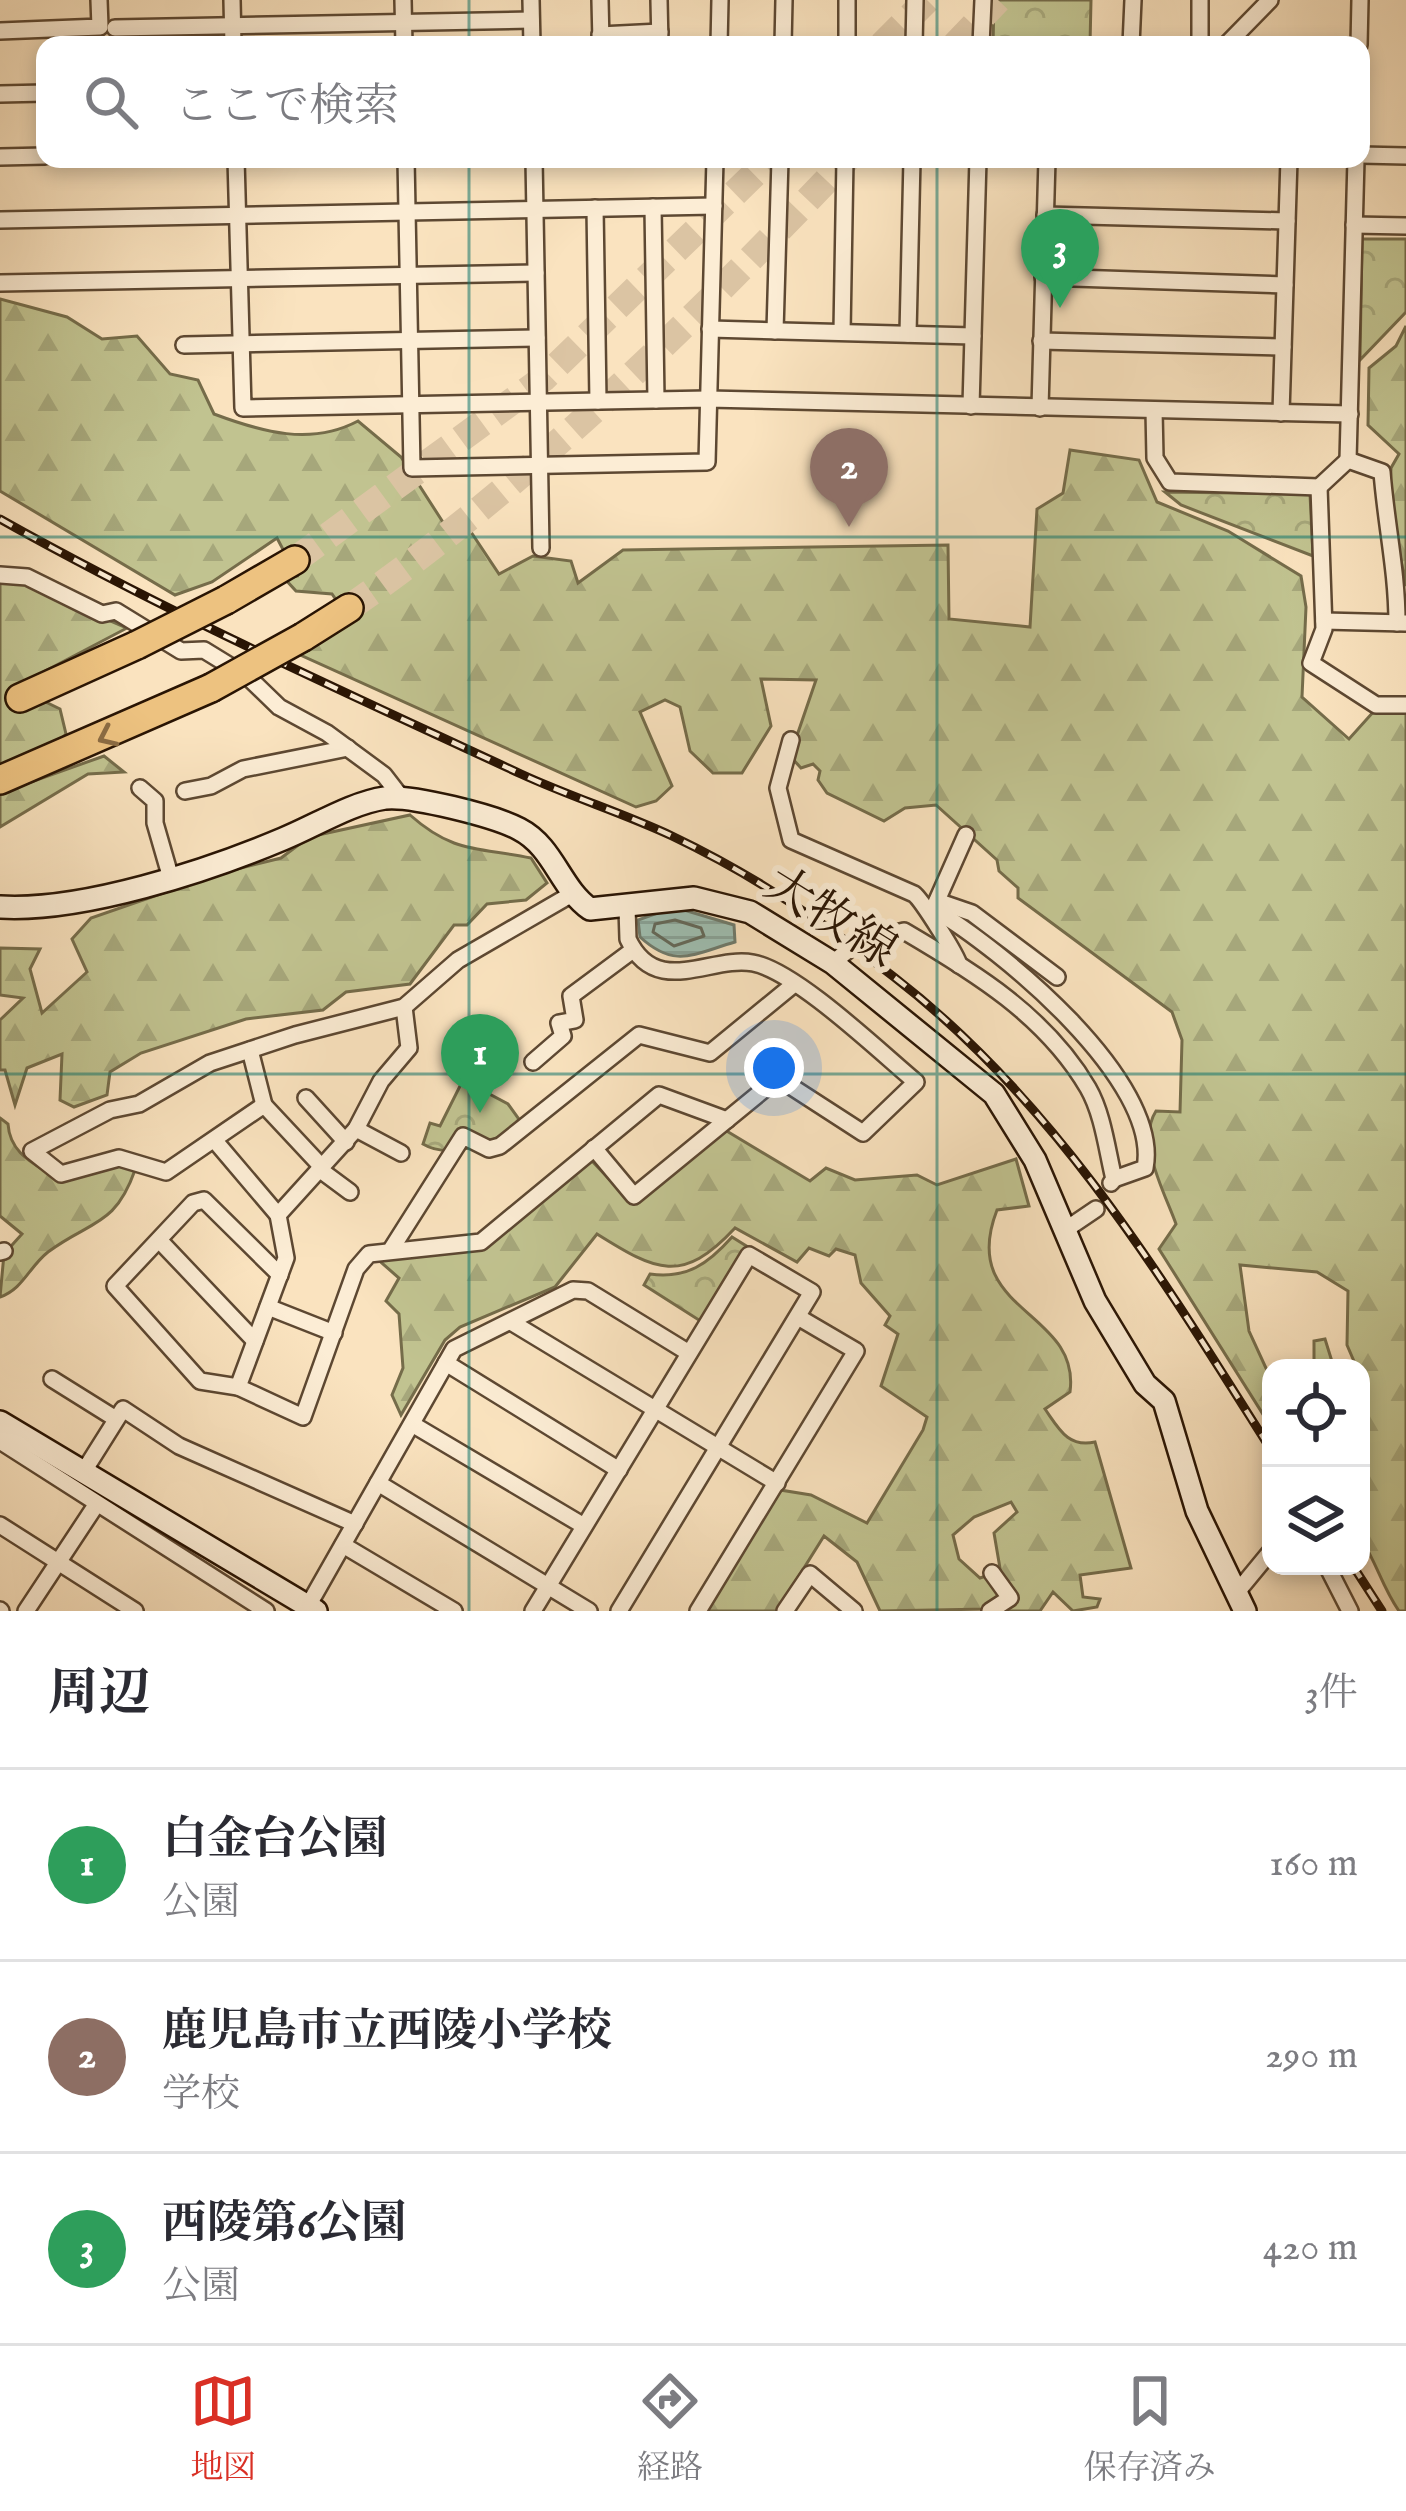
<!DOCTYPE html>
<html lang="ja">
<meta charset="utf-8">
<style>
body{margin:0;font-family:"IM FELL English","Noto Serif JP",serif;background:#f2f2f3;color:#2b2b33}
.controls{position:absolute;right:36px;bottom:36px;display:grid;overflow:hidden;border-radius:24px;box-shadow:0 6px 18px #0003}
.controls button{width:108px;height:108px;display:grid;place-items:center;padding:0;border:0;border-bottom:3px solid #e1e1e2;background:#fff;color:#2b2b33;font:60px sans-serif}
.you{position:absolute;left:774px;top:1068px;width:42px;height:42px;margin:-30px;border:9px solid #fff;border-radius:50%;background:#1a73e8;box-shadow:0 0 0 18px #1a73e833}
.badge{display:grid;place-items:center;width:78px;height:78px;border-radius:50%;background:#d93025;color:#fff;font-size:39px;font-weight:700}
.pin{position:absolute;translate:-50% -99px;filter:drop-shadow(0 3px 6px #0008)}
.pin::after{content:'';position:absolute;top:63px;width:42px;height:36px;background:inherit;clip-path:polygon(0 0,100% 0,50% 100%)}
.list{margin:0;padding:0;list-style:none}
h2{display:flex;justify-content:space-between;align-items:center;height:156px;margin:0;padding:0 48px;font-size:51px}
h2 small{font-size:39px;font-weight:400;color:#7c7c81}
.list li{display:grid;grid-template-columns:78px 1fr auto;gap:36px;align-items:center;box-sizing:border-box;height:192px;padding:0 48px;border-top:3px solid #e1e1e2}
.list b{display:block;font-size:45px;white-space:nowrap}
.list p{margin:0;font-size:39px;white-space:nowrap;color:#7c7c81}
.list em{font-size:39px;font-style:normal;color:#7c7c81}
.icon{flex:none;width:66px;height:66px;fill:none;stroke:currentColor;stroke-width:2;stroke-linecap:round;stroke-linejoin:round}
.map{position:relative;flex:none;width:1406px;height:1611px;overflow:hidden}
.search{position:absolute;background:#fff;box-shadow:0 6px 18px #0003;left:36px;right:36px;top:36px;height:132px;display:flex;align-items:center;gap:30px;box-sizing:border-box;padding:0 42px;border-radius:24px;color:#7c7c81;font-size:45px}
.sheet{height:732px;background:#fff}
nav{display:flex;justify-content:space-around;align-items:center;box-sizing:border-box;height:168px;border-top:3px solid #e1e1e2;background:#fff;font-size:33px;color:#7c7c81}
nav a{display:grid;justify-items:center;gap:6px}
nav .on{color:#d93025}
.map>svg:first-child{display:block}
</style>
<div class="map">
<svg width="1406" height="1611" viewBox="0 0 1406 1611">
<defs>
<pattern id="forest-firs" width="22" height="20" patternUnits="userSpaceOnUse" patternTransform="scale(3)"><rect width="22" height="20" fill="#c1c390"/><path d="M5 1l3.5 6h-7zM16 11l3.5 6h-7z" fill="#a6a77b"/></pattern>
<pattern id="park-crowns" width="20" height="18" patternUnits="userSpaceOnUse" patternTransform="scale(3)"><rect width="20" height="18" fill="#c1c390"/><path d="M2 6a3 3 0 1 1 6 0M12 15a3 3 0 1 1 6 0" fill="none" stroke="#a6a77b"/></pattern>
<pattern id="water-rules" width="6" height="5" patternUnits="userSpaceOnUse" patternTransform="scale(3)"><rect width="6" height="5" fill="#9ebeb1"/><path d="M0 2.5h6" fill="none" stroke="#88a297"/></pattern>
</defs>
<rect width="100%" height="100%" fill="#fae3bf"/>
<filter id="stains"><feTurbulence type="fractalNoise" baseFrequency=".00167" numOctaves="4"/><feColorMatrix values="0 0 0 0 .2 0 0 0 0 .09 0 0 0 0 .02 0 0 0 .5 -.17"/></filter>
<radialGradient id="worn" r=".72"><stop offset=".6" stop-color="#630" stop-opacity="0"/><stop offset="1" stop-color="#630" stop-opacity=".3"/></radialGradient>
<g fill="url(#forest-firs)" stroke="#756c4a" stroke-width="3">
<path d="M0,299L67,317L102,339L137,336L170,374L198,380L214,414C262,432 311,446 358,421L401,457L448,530L469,529L499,574L533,556L571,561L578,583L623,550L948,545L949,619L1030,627L1037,509L1063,493L1070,450L1139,460L1157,502L1228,531L1301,576L1306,607L1302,697L1349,739L1375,710L1406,711V1611H1399C1382,1587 1377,1563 1361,1539V1368H1314V1341L1325,1339L1334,1368L1356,1366L1347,1345L1348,1291L1317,1272L1240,1265L1249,1331L1271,1379V1427L1159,1249L1176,1224C1165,1193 1136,1142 1156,1111L1180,1112L1182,1040L1172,1012L1018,898V888L999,871L997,860L936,805L905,808L884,821L827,793L818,780L820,771L813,764L801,768L790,756L816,680L761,679L771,726L742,773H713L690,751L680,707L665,700L640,712L672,786L656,801L636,807L296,653L350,620L332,594L296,591L285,579L297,576L277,538L212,582L175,595L0,491Z"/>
<path d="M1406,326V586L1399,550L1388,543L1391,468L1399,454L1368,425L1369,368L1396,346Z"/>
<path d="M0,573L127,628L15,687L60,709L66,734L54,746L0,769Z"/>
<path d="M104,756L124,772L88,774L0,827V793Z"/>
<path d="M410,815C454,854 478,847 531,858L547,883L526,900L487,904L467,925H454L410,984L346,992L323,1010L246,1019L141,1053L110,1072L107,1095L74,1107L60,1100L62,1054L27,1068L15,1105L5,1070H0V1020L23,998L0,995V948L40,949L30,969L42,1013L87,972L72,939L91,918L221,873L281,858L309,837Z"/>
<path d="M0,1118L8,1124C10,1155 36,1164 59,1180L117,1161L135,1170C115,1227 91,1220 48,1252C29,1267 23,1289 0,1297L4,1254L22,1234L0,1216Z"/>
<path d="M725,1130L810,1181L826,1168L855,1180L917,1175L937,1185L1016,1159L1029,1206L997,1210C957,1313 1081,1309 1070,1392L1045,1409C1059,1429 1068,1448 1095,1442L1131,1568L1080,1575L1083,1597L1100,1599L1097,1607L1073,1611L1053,1592L1040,1611H998L1002,1580L994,1533L1017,1512L1011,1502L974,1517L953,1535L959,1559L980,1578L989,1575L999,1595L987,1609L880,1611L857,1562L824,1536L777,1611H705L780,1490L811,1495L867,1523L923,1430L927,1417L881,1386L898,1334L885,1325L890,1316L861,1283L855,1255L836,1249L829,1256L809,1248L797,1262L735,1228C682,1285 656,1271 597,1234L555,1287L460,1327L445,1340L401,1415L392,1395L403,1368L399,1314L386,1301L399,1278L376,1258L483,1247L590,1159L631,1202Z"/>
</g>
<g fill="url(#park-crowns)" stroke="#756c4a" stroke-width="3">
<path d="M994,0H1091L1090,45H993Z"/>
<path d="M1362,239H1406V312L1360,360Z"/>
<path d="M1165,492L1310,494L1313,556L1181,505Z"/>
<path d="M463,1080L508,1104L521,1122C499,1141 451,1161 423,1144L430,1123L440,1126Z"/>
<path d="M732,1237L748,1247L702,1322L644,1285L650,1274C687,1279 708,1264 732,1237Z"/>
</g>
<path fill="url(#water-rules)" stroke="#6f7a6b" stroke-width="3" d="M674,907L734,925L735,942C693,954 675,969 640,937L638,920Z"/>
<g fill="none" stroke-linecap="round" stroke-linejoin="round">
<path stroke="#64695a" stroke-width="3" d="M675,920L701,928L704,936L674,946L653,932L655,924Z"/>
<g stroke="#dbc4a3" stroke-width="27" stroke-dasharray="27 14" stroke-linecap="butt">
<path d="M882,45L927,0"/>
<path d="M955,45L998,0"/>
<path d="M295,560L544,378L770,159"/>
<path d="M349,608C534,479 692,322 847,159"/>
</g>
<defs>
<g id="street">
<path d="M232,0L233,45"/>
<path d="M403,0L404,45"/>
<path d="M531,0L532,45"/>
<path d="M600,0L601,42"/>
<path d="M659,0L660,45"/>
<path d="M115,28L531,20"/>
<path d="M0,31L100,27L99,0"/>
<path d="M600,35L660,32"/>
<path d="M719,45L720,0"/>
<path d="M783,45L784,0"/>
<path d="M847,45V0"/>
<path d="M914,45L915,0"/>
<path d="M981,45L983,0"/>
<path d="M1131,45L1133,0"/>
<path d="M1200,45V0"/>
<path d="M1226,45L1270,0"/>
<path d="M1359,45L1360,0"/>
<path d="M0,94L45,93"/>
<path d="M1361,155L1406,156"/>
<path d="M0,157L45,156"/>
<path d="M236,159L243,408L708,399L1350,414"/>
<path d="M406,159L412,468L707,462L715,159"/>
<path d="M534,159L541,548"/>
<path d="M653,207L656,400"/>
<path d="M595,208L598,401"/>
<path d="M1045,215L1287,221"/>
<path d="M0,220L714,206"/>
<path d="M1354,225L1406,226"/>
<path d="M1043,277L1285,285"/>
<path d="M0,283L536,273"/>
<path d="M710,329L973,336"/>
<path d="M775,331L780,159"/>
<path d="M842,332L845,159"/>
<path d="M908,334L912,159"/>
<path d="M1041,341L1283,347"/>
<path d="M184,345L537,338"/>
<path d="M971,406L978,159"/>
<path d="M1040,408L1047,159"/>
<path d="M1154,410L1155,458L1170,482L1319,487L1348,460L1382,472C1386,524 1397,571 1397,623"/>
<path d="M1281,413L1289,159"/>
<path d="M1348,460L1356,159"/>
<path d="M1319,487L1324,629L1311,663L1376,705H1406"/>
<path d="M0,575L27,577L102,614L116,611L181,651L204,650L248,677L279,707L327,733L384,775L401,797"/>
<path d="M1324,621L1405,623"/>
<path d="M791,740L778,788L791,840L914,894C921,899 957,955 959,965"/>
<path d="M140,788L155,801V823L170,875"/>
<path d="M185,791L211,786L243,769L348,748"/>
<path d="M937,901L972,913L1057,977"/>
<path d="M935,905L966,835"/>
<path d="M933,909C1000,948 1162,1081 1145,1168L1114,1179"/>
<path d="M867,940L904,931C974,972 1046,1016 1088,1088C1103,1114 1107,1150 1114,1179L1111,1183"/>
<path d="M833,963L847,951"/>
<path d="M404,1007L409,1048L381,1081L356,1129L278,1215L286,1258L238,1387L303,1417L356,1269L369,1254L481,1242L659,1095L727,1120"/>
<path d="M250,1050L264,1105"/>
<path d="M533,1062L563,1036L559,1023L575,1020L571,996L633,950"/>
<path d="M306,1098L346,1142"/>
<path d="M356,1129L401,1153"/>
<path d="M216,1142L278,1215"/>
<path d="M594,1148L634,1196L778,1078L863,1133L916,1082C881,1053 796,971 753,963C711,955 656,999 628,939L627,908"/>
<path d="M321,1166L264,1105L166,1172L119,1158L61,1174L32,1151L110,1110L139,1104L210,1063L295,1035L404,1007L458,960L572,894"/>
<path d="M319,1169L350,1192"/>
<path d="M1065,1230L1096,1209"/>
<path d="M159,1240L255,1341"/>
<path d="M392,1248L463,1136L489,1149L500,1146L639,1035L710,1053L793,985"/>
<path d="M0,1252L4,1251"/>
<path d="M268,1307L334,1333"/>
<path d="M511,1322L777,1483"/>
<path d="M446,1363L619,1470"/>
<path d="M52,1379L116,1419"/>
<path d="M238,1387L200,1381L115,1286L193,1203L204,1200L280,1275"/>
<path d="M412,1424L584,1526"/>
<path d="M0,1441L266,1611"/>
<path d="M84,1471L123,1409L179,1446L355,1524"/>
<path d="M378,1483L589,1611"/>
<path d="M0,1525L135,1611"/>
<path d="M343,1545L454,1611"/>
<path d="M1327,1566L1350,1611"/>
<path d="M1238,1591L1271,1551"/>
<path d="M308,1606L454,1349L573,1290L588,1291L689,1353"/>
<path d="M0,1610L1,1611"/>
<path d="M26,1611L96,1505"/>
<path d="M533,1611L749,1255L812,1292L619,1611"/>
<path d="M698,1611L856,1351L798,1317"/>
<path d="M785,1611L810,1574L854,1611"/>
<path d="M990,1611L1010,1598L992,1573"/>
</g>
<g id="secondary">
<path d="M0,907C82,912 207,871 283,839C315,826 351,803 385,798C411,795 495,816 519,829C554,847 560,888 590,909L694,898L750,912L833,963L994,1094L1035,1160L1095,1301L1145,1384L1164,1401L1197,1511L1245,1611"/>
<path d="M0,1422L316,1611"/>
</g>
<g id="highway">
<path d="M226,600L295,560"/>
<path d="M303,637L349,608"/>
<path d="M20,698L137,645"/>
<path d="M0,780L211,688"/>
</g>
</defs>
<use href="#street" stroke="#5d4832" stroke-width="20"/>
<use href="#secondary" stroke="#291403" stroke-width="26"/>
<use href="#highway" stroke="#291403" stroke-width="32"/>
<use href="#street" stroke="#fcedd5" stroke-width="15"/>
<use href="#secondary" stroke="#fcedd5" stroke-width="21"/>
<use href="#highway" stroke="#edc280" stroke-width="27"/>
<defs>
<g id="rail">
<path d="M0,519C169,614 345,692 521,774C571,797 623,813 672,836C750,873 827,924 894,977C1056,1102 1163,1279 1271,1450"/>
<path d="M1353,1566L1382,1611"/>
</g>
</defs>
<use href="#rail" stroke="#291403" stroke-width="9"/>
<use href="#rail" stroke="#fcedd5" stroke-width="4.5" stroke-dasharray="14" stroke-linecap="butt"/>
<defs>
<g id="highway-bridge">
<path d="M137,645L226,600"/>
<path d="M211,688L303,637"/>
</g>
</defs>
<use href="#highway-bridge" stroke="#291403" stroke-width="32" stroke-linecap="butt"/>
<use href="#highway-bridge" stroke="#edc280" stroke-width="27"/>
</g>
<defs><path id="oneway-chevron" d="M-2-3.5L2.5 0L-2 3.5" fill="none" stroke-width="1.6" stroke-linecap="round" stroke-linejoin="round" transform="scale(3)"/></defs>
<use stroke="#8b6b42" href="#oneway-chevron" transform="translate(107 737) rotate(155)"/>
<path fill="none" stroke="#0f766e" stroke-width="3" stroke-opacity="0.55" d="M469,0V45M937,0V45M469,159V1611M937,159V1611M0,537H1406M0,1074H1406"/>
<g text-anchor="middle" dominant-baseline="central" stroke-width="12" stroke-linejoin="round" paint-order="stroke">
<g font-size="48" fill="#291403" stroke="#fcedd5">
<text transform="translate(830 919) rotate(32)">大牧線</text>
</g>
</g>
<rect width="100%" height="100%" filter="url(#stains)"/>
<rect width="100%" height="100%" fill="url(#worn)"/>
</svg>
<div class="controls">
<button><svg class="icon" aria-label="locate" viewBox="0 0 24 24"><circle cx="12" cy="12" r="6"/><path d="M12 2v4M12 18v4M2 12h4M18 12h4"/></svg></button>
<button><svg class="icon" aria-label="layers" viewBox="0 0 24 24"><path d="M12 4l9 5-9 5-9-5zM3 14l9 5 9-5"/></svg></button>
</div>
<div class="you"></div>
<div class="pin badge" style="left:480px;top:1113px;background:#2e9e5b">1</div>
<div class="pin badge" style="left:849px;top:527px;background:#8d6e63">2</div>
<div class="pin badge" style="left:1060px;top:308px;background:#2e9e5b">3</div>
<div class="search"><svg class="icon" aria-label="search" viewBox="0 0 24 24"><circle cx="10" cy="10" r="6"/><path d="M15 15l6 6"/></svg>ここで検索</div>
</div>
<section class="sheet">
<h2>周辺<small>3件</small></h2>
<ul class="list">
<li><span class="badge" style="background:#2e9e5b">1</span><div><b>白金台公園</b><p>公園</p></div><em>160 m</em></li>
<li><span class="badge" style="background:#8d6e63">2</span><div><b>鹿児島市立西陵小学校</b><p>学校</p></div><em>290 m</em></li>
<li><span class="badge" style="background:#2e9e5b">3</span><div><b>西陵第6公園</b><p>公園</p></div><em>420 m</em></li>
</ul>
</section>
<nav>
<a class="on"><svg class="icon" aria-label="map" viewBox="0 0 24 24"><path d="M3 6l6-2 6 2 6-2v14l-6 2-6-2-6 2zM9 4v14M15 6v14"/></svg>地図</a>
<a><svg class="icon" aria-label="directions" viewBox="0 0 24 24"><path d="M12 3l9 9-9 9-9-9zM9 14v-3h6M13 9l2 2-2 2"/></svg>経路</a>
<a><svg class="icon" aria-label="saved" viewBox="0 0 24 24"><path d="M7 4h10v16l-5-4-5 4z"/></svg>保存済み</a>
</nav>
